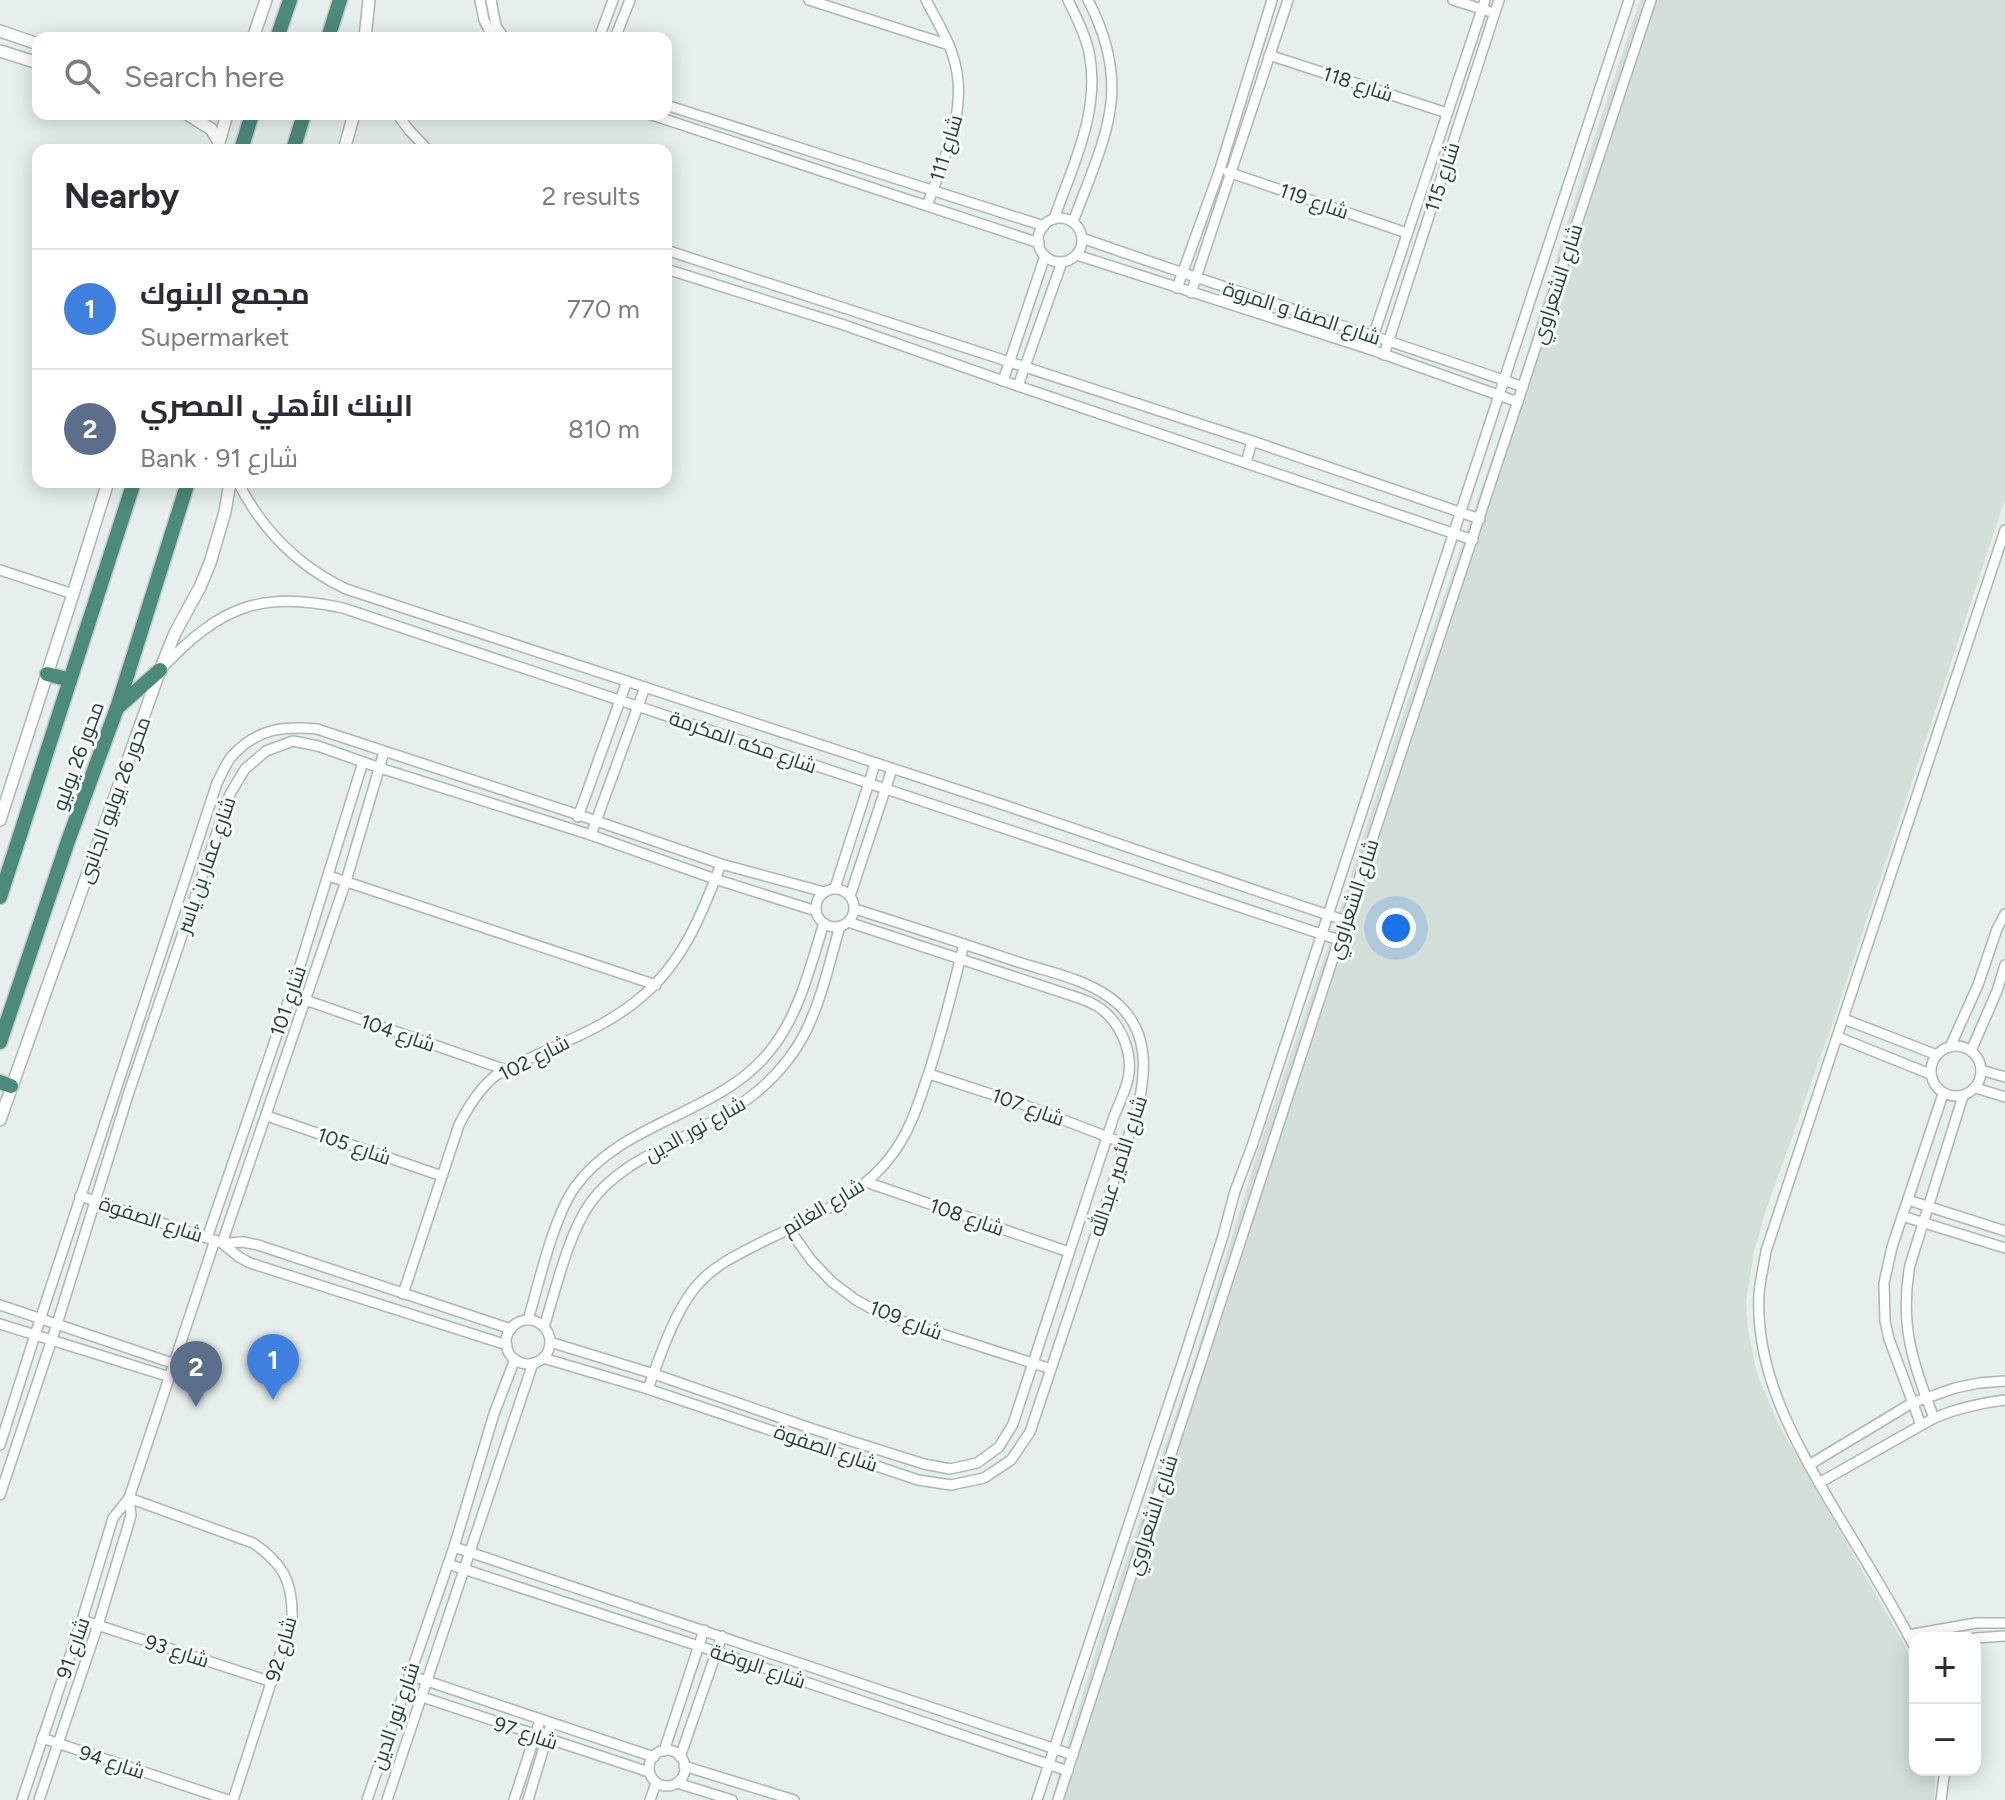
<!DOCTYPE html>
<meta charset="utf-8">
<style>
body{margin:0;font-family:Figtree,Cairo,sans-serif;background:#f2f2f3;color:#2b2b33}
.controls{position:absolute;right:24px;bottom:24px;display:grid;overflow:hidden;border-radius:16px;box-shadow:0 4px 20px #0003}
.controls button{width:72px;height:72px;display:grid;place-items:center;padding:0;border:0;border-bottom:2px solid #e1e1e2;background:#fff;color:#2b2b33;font:40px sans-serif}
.you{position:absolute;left:1396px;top:928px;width:28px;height:28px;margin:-20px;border:6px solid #fff;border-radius:50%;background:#1a73e8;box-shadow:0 0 0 12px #1a73e833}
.badge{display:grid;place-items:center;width:52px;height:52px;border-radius:50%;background:#855347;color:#fff;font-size:26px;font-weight:700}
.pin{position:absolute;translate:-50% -66px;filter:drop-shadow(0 2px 4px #0008)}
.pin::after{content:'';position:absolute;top:42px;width:28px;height:24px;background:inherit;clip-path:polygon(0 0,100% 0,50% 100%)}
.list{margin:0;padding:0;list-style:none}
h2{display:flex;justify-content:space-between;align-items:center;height:104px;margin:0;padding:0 32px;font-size:34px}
h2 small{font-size:26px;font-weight:400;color:#7c7c81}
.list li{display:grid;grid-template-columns:52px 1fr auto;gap:24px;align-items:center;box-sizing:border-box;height:120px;padding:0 32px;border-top:2px solid #e1e1e2}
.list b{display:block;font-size:30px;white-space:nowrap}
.list p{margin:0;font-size:26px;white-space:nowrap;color:#7c7c81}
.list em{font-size:26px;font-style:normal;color:#7c7c81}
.icon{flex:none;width:44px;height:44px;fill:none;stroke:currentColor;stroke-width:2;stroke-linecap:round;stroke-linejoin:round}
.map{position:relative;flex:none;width:2005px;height:1800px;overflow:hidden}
.search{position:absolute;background:#fff;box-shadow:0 4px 20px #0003;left:32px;top:32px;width:640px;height:88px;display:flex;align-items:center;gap:20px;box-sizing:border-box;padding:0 28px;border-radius:16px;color:#7c7c81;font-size:30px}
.panel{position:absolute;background:#fff;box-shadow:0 4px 20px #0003;left:32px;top:144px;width:640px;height:344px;border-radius:16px}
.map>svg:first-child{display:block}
</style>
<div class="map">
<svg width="2005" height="1800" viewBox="0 0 2005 1800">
<rect width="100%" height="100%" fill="#e6efeb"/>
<path fill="#d4dfda" d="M1640,0H2005V499L1832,1025L1766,1210L1754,1252L1746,1301L1748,1330L1757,1374L1779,1425L1902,1640L1915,1670V1770H1935L1934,1800H1051L1099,1640L1195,1358L1262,1138L1336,923L1387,761L1517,386L1586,162Z"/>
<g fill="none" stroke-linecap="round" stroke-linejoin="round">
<defs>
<g id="minor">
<path d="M480,0L484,20L493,38"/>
<path d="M491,0L496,26L504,38"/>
<path d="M809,0L949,45"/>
<path d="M926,0C935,18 947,36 953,56C970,108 944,157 927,206"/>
<path d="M1453,0L1488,11"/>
<path d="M599,38L613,0"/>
<path d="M615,38L630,0"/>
<path d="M1269,55L1447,113"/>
<path d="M666,105L1044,226"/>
<path d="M397,114L409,130L428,150"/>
<path d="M649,114L1039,243"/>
<path d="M1228,172L1407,233"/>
<circle cx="1060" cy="240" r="22"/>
<path d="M1054,219C1073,164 1101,111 1089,52C1085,33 1076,17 1068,0"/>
<path d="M1073,222C1105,136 1134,89 1088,0"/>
<path d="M1082,238C1228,290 1376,335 1523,387"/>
<path d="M666,250L1252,441L1480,519"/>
<path d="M1077,255L1369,349L1518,402"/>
<path d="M666,269L841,324L1018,386L1473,540"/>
<path d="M1177,288L1220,169L1272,0"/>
<path d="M1191,293L1288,0"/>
<path d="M1369,349L1485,0"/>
<path d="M1384,355L1499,0"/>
<path d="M1003,381L1045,256"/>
<path d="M1018,386L1062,262"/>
<path d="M1246,463L1252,441"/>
<path d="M238,482C262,530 298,566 346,589L1007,806L1346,921"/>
<path d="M0,570L73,594"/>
<path d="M163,667C220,607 260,590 343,608L1339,940"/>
<path d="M578,817L627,681"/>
<path d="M591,835L645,687"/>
<path d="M329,876L656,985"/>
<path d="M835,888L875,764"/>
<circle cx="835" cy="908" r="19"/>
<path d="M850,896L892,769"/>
<path d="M291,995L506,1070"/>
<path d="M1844,1019L1937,1055"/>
<path d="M1838,1037L1930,1074"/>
<circle cx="1956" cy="1071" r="25"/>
<path d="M1950,1047L1978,985L1997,929L2005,914"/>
<path d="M1971,1051L1997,991L2005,965"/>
<path d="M1981,1070L2005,1077"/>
<path d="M929,1074L1022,1104L1126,1144"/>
<path d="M1976,1088L2005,1097"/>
<path d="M267,1116L442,1176"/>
<path d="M866,1182L1069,1252"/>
<path d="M80,1196L222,1243L243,1242L258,1245L511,1329"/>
<path d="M1908,1200L2005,1231"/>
<path d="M1902,1216L2005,1248"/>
<path d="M789,1229L811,1260L832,1282L856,1300L883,1315L1051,1369"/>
<path d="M207,1238L293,988L363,762"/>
<path d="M222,1243L346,881L384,752"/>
<path d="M222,1243L239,1257L250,1263L507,1345"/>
<path d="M403,1294L459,1125C468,1107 479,1089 495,1076C509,1067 524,1061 539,1054C574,1038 611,1023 640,998C683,963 702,914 721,864"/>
<path d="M0,1305L175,1364"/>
<path d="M528,1320C539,1283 553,1218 575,1187C622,1121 718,1115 769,1052C799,1016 810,967 824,923"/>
<circle cx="528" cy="1342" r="22"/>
<path d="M0,1324L170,1377"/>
<path d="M544,1327C556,1289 568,1234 591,1202C614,1170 651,1154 685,1136C735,1111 780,1083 806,1031C822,998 830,961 840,926"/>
<path d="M550,1342L654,1374L813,1429L924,1464L950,1469L977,1463L999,1447L1013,1424L1114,1116C1119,1104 1125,1092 1128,1079C1134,1052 1120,1021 1097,1006C1092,1003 1085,1000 1079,998L848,922"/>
<path d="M543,1358L648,1389L918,1480L951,1485L984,1478L1011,1460L1030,1432L1138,1108C1146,1071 1149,1033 1119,1005C1092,980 1052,973 1018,962C964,944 909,926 855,909"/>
<path d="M648,1389C660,1356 676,1306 701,1281C718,1263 741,1253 762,1242C806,1221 857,1198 888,1160C907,1137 916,1111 925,1084C941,1038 952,991 964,944"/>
<path d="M1934,1418C1913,1363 1899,1325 1910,1265L1963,1096"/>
<path d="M1921,1425L1889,1339L1885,1321L1884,1283L1892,1247L1943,1094"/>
<path d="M0,1445L35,1335L217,783C222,774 226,762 233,755C258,728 284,726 317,729L579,815L721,864L824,892"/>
<path d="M1809,1465L1912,1403L1955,1388L1979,1383L2005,1381"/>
<path d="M1819,1483L1934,1418C1958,1408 1980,1403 2005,1400"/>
<path d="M0,1495L57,1324L128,1095L230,794L245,769L266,751L293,741L318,746L380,768L591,835L715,879L816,911"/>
<path d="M129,1498L253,1543C283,1563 293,1582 292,1618L233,1800"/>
<path d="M454,1547L1073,1755"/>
<path d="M448,1564L717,1652L1068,1771"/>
<path d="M82,1620L272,1682"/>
<path d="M1908,1635L1976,1623H2005"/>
<path d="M1975,1638L2005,1636"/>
<path d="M1915,1648C1890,1599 1860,1552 1832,1505C1794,1440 1755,1372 1759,1294C1760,1280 1764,1265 1766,1251L2005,530"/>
<path d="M409,1675L654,1757"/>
<path d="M404,1691L649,1772"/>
<path d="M42,1738L228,1800"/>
<circle cx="667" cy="1768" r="18"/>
<path d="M664,1751L704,1630"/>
<path d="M680,1757L722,1636"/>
<path d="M684,1766L794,1800"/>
<path d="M677,1783L732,1800"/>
<path d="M22,1800L82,1620L113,1518L129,1498L215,1240"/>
<path d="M39,1800L98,1625L128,1526L131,1515L129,1498"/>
<path d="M367,1800L454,1547L494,1414L515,1359"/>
<path d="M387,1800L533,1363"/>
<path d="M514,1800L540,1720"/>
<path d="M528,1800L551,1724"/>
<path d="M650,1800L656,1783"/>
<path d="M1037,1800L1183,1361L1223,1236L1235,1191L1252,1146L1629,0"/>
<path d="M1058,1800L1339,940L1651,0"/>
<path d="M1941,1800L1945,1770"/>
</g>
<g id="tertiary">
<path d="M0,31L38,44"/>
<path d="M253,38L266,0"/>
<path d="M365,38L369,0"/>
<path d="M0,51L38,63"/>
<path d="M187,114L211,129L219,142"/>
<path d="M217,150L227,114"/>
<path d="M344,150L354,114"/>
<path d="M0,820L73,594L108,482"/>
<path d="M0,1120L160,670L175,633L200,587L210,563L225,512L230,482"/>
</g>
<g id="trunk">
<path d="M277,38L290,0"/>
<path d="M328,38L340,0"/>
<path d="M241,150L252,114"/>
<path d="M293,150L304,114"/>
<path d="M47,674L70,680"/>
<path d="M117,708L160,670"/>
<path d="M0,897L134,482"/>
<path d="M0,1042L68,841L117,708L188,482"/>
<path d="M0,1082L11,1086"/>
</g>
</defs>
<use href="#minor" stroke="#a8b8b2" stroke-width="12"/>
<use href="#tertiary" stroke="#a8b8b2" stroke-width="14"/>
<use href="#trunk" stroke="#c2cac8" stroke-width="17"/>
<use href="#minor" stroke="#fff" stroke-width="9"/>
<use href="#tertiary" stroke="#fff" stroke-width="11"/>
<use href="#trunk" stroke="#4c8a7c" stroke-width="14"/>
</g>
<g text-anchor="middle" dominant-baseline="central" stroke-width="6" stroke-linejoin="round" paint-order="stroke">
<g font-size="20" fill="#24423a" stroke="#f7fbf9">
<text transform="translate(1358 84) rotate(18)">شارع 118</text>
<text transform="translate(946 148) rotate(-73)">شارع 111</text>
<text transform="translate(1442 177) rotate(-72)">شارع 115</text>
<text transform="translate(1314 201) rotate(19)">شارع 119</text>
<text transform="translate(1557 284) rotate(-72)">شارع الشعراوي</text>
<text transform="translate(1302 313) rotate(18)">شارع الصفا و المروة</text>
<text transform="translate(743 742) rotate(19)">شارع مكه المكرمة</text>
<text transform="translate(78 756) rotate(-70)">محور 26 يوليو</text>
<text transform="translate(114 800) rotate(-70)">محور 26 يوليو الجانبى</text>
<text transform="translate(206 865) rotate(-71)">شارع عمار بن ياسر</text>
<text transform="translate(1353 899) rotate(-72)">شارع الشعراوي</text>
<text transform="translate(288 1001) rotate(-71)">شارع 101</text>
<text transform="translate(398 1033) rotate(19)">شارع 104</text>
<text transform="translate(534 1058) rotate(-27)">شارع 102</text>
<text transform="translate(1028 1107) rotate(20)">شارع 107</text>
<text transform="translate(695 1129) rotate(-29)">شارع نور الدين</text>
<text transform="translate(354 1146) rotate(19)">شارع 105</text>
<text transform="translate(1118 1166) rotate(-72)">شارع الأمير عبدالله</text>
<text transform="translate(823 1207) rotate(-31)">شارع الغانم</text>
<text transform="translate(967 1217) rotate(19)">شارع 108</text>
<text transform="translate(151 1219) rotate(18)">شارع الصفوة</text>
<text transform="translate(906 1320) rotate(21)">شارع 109</text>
<text transform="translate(826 1448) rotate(19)">شارع الصفوة</text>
<text transform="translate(1152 1515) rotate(-72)">شارع الشعراوي</text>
<text transform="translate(73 1648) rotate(-71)">شارع 91</text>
<text transform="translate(281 1649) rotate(-74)">شارع 92</text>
<text transform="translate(177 1651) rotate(18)">شارع 93</text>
<text transform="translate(758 1666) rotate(19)">شارع الروضة</text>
<text transform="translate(395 1716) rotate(-71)">شارع نور الدين</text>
<text transform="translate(526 1733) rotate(18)">شارع 97</text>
<text transform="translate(112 1762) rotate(18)">شارع 94</text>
</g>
</g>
</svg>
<div class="controls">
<button>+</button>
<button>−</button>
</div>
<div class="you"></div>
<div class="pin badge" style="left:273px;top:1400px;background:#3f7fe0">1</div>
<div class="pin badge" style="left:196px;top:1407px;background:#5c6f8a">2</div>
<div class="search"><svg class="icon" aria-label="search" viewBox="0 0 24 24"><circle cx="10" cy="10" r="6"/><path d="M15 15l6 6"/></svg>Search here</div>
<section class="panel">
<h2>Nearby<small>2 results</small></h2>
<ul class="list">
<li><span class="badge" style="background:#3f7fe0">1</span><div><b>مجمع البنوك</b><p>Supermarket</p></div><em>770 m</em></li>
<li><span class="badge" style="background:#5c6f8a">2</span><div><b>البنك الأهلي المصري</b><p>Bank · شارع 91</p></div><em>810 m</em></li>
</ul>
</section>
</div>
